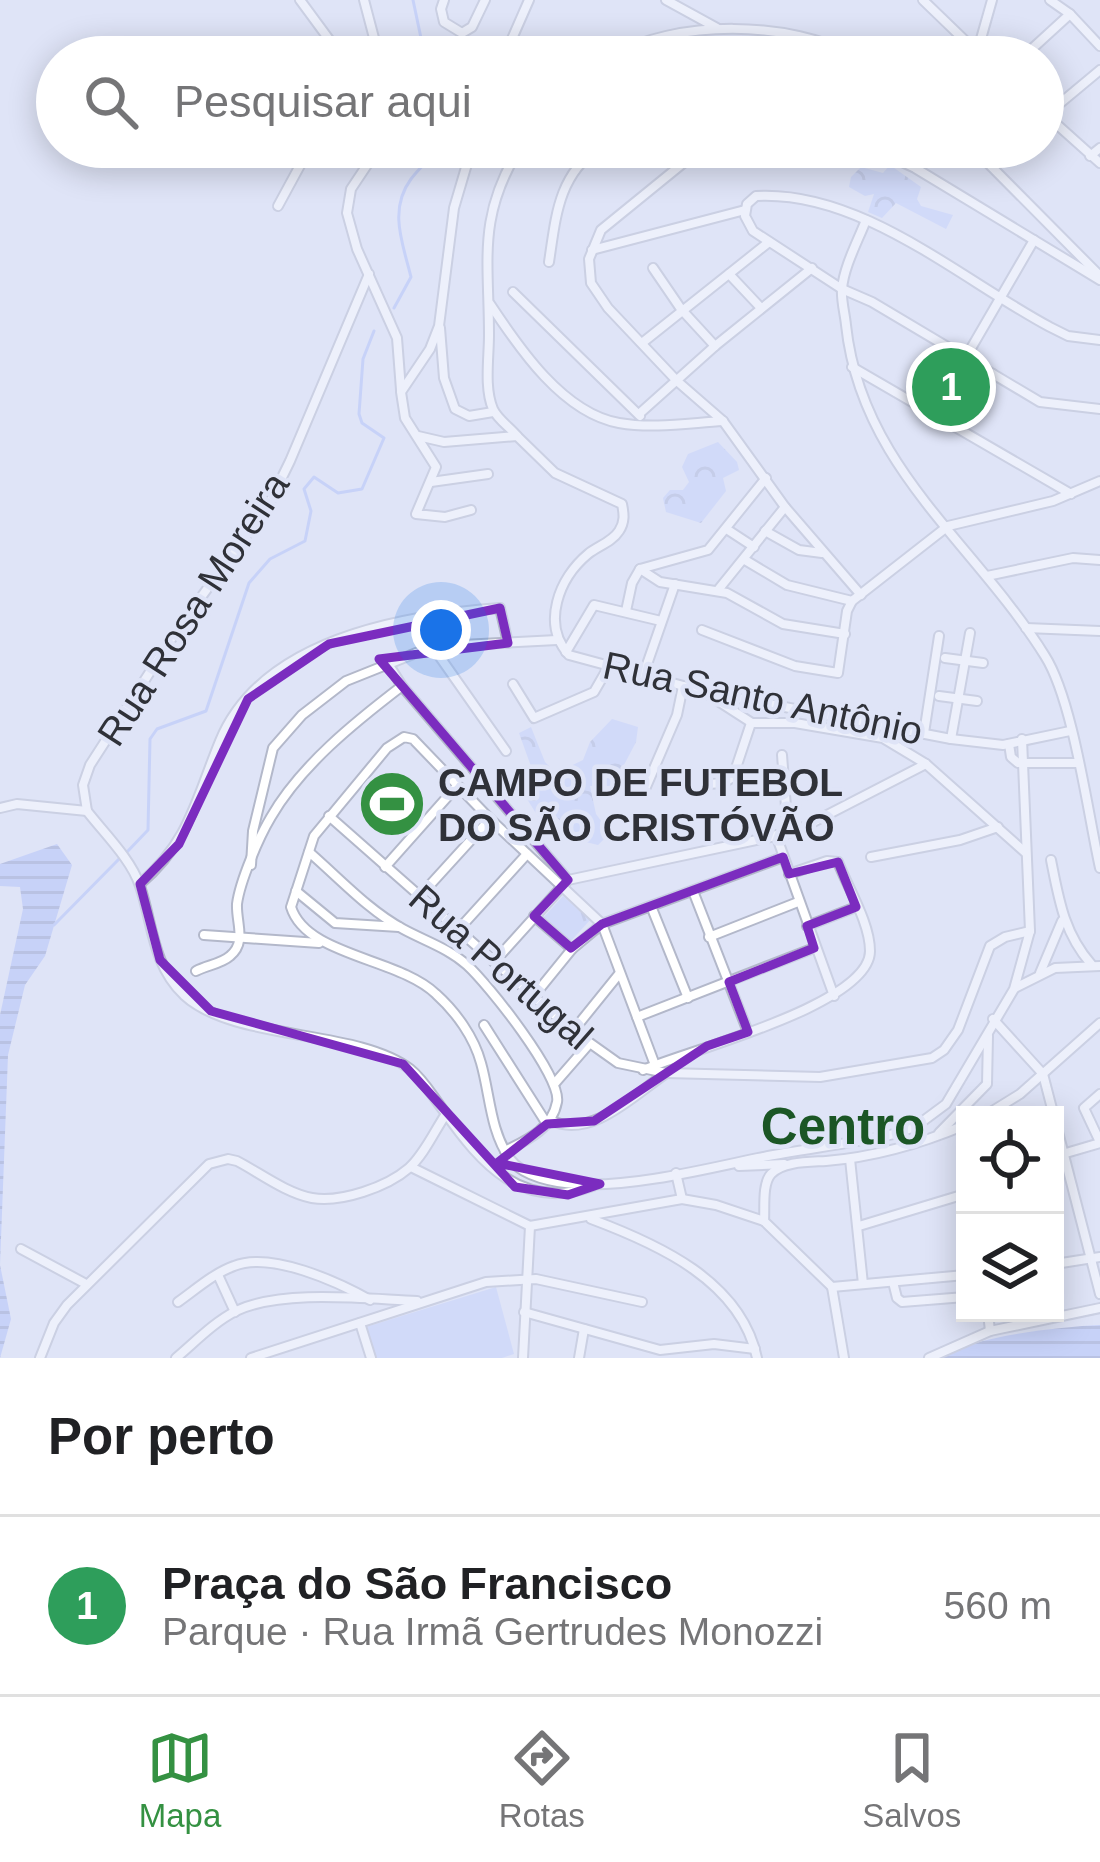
<!DOCTYPE html>
<html lang="pt">
<meta charset="utf-8">
<style>
body{margin:0;font-family:Helvetica,sans-serif;background:#f6f6f6;color:#202124}
.controls{position:absolute;right:36px;bottom:36px;display:grid;overflow:hidden;border-radius:0px;box-shadow:0 6px 30px #0003}
.controls button{width:108px;height:108px;display:grid;place-items:center;padding:0;border:0;border-bottom:3px solid #e0e0e0;background:#fff;color:#202124;font:60px sans-serif}
.you{position:absolute;left:441px;top:630px;width:42px;height:42px;margin:-30px;border:9px solid #fff;border-radius:50%;background:#1a73e8;box-shadow:0 0 0 18px #1a73e833}
.badge{display:grid;place-items:center;width:78px;height:78px;border-radius:50%;background:#349142;color:#fff;font-size:39px;font-weight:700}
.pin{position:absolute;translate:-50% -50%;border:6px solid #fff;box-shadow:0 3px 12px #0006}
.list{margin:0;padding:0;list-style:none}
h2{display:flex;justify-content:space-between;align-items:center;height:156px;margin:0;padding:0 48px;font-size:51px}
h2 small{font-size:39px;font-weight:400;color:#757577}
.list li{display:grid;grid-template-columns:78px 1fr auto;gap:36px;align-items:center;box-sizing:border-box;height:180px;padding:0 48px;border-top:3px solid #e0e0e0}
.list b{display:block;font-size:45px;white-space:nowrap}
.list p{margin:0;font-size:39px;white-space:nowrap;color:#757577}
.list em{font-size:39px;font-style:normal;color:#757577}
.icon{flex:none;width:66px;height:66px;fill:none;stroke:currentColor;stroke-width:2;stroke-linecap:round;stroke-linejoin:round}
.map{position:relative;flex:none;width:1100px;height:1358px;overflow:hidden}
.search{position:absolute;background:#fff;box-shadow:0 6px 30px #0003;left:36px;right:36px;top:36px;height:132px;display:flex;align-items:center;gap:30px;box-sizing:border-box;padding:0 42px;border-radius:66px;color:#757577;font-size:45px}
.sheet{height:336px;background:#fff}
nav{display:flex;justify-content:space-around;align-items:center;box-sizing:border-box;height:168px;border-top:3px solid #e0e0e0;background:#fff;font-size:33px;color:#757577}
nav a{display:grid;justify-items:center;gap:6px}
nav .on{color:#349142}
.map>svg:first-child{display:block}
</style>
<div class="map">
<svg width="1100" height="1358" viewBox="0 0 1100 1358">
<defs>
<pattern id="forest-crowns" width="20" height="18" patternUnits="userSpaceOnUse" patternTransform="scale(3)"><rect width="20" height="18" fill="#c2cefa"/><path d="M2 6a3 3 0 1 1 6 0M12 15a3 3 0 1 1 6 0" fill="none" stroke="#a7b1d7"/></pattern>
<pattern id="park-tufts" width="24" height="20" patternUnits="userSpaceOnUse" patternTransform="scale(3)"><rect width="24" height="20" fill="#c2cefa"/><path d="M3 7l-1-3M5 7V3M7 7l1-3M15 17l-1-3M17 17v-4M19 17l1-3" fill="none" stroke="#a7b1d7"/></pattern>
<pattern id="water-rules" width="6" height="5" patternUnits="userSpaceOnUse" patternTransform="scale(3)"><rect width="6" height="5" fill="#acbcf9"/><path d="M0 2.5h6" fill="none" stroke="#8c99cb"/></pattern>
</defs>
<rect width="100%" height="100%" fill="#dfe4f7"/>
<g fill="url(#forest-crowns)">
<path d="M890,165L921,187L917,199L921,206L953,215L946,229L896,203L882,218L868,212L874,194L865,196L849,187L851,177L861,167L883,173Z"/>
<path d="M718,442L737,462L739,470L723,478L726,491L701,523L666,512L663,498L670,490H683L689,482L682,467L688,454Z"/>
<path d="M612,719L638,727L636,742L613,786H590L596,814L610,833L598,845L578,840L551,811L539,818L527,799L533,772L519,733L531,727L545,762L556,773L583,760L590,742Z"/>
</g>
<g fill="url(#park-tufts)">
<path d="M947,354L986,376L954,420L917,399Z"/>
<path d="M563,896L590,920L571,941L544,917Z"/>
</g>
<path fill="#c2cefa" d="M496,1287L514,1354L502,1358H375L366,1327Z"/>
<g fill="url(#water-rules)">
<path d="M57,844L72,865L45,956L25,985L8,1055L0,1265L11,1319L0,1358V1015L23,909L20,887L0,886V864Z"/>
<path d="M1100,1325V1358H938C974,1336 1057,1327 1100,1325Z"/>
</g>
<g fill="none" stroke-linecap="round" stroke-linejoin="round">
<g stroke="#acbcf9" stroke-width="3">
<path d="M413,0L425,57"/>
<path d="M394,308L411,277C403,244 388,210 411,179C419,168 430,160 435,147"/>
<path d="M126,853L148,830L150,739L157,729L206,711L249,583L270,559L305,541L311,511L304,489L314,477L338,493L362,489L384,438L362,423L359,414L363,359L374,331"/>
<path d="M54,925L119,859"/>
</g>
<defs>
<g id="minor">
<path d="M300,0L342,57"/>
<path d="M364,0L379,57"/>
<path d="M444,0L441,9L444,22L462,33L472,27L485,0"/>
<path d="M666,0L717,28"/>
<path d="M923,0L982,57"/>
<path d="M1050,0L1070,14L1100,46"/>
<path d="M977,53L992,0"/>
<path d="M504,57L529,0"/>
<path d="M610,57C676,19 790,20 857,57"/>
<path d="M1023,57L1070,14"/>
<path d="M1043,112L1100,163"/>
<path d="M1046,115L1100,70"/>
<path d="M379,147L351,189L347,213L357,249L397,338L401,390"/>
<path d="M703,147L601,230L589,259L591,283L608,308L677,381L723,421L785,507L861,595"/>
<path d="M870,147L915,168L1100,280"/>
<path d="M972,147L1099,275"/>
<path d="M1090,156L1100,148"/>
<path d="M278,206L310,147"/>
<path d="M866,220C858,241 844,266 842,289C841,300 845,314 846,325C861,467 974,542 1045,656C1073,700 1088,814 1100,868"/>
<path d="M592,250L745,210"/>
<path d="M549,262C556,216 558,176 599,147"/>
<path d="M653,268L681,309L715,346"/>
<path d="M369,274L290,461L268,506L177,630L90,765L83,785L87,811C104,833 131,859 140,886C153,925 152,964 184,995C235,1042 356,1028 410,1069C424,1080 433,1097 444,1111C481,1164 523,1212 593,1186"/>
<path d="M729,274L761,308"/>
<path d="M513,292L640,416"/>
<path d="M490,304C519,348 563,413 619,423C653,429 689,423 723,421"/>
<path d="M440,328L444,378L455,409L469,416L493,412"/>
<path d="M1100,340L1068,336L1050,327C960,279 861,190 756,196L747,204L745,216L753,231L842,289L872,302L1040,402L1100,409"/>
<path d="M642,343L769,242"/>
<path d="M966,357L1034,240"/>
<path d="M852,367L1071,494"/>
<path d="M913,401L946,347"/>
<path d="M639,414L715,346L812,268"/>
<path d="M955,426L993,374"/>
<path d="M418,436L444,442L517,436L555,473L622,504C624,514 625,522 619,531C612,542 598,546 588,554C559,578 541,624 569,655L702,691L951,739L1003,745L1070,731"/>
<path d="M517,436C511,428 497,419 493,409C484,388 489,358 489,335C489,259 477,217 520,147"/>
<path d="M431,482L488,474"/>
<path d="M471,510L445,517L416,514L436,467L405,418L401,392L430,349L439,326L454,208L472,147"/>
<path d="M728,530L754,547"/>
<path d="M765,531L799,550L822,553"/>
<path d="M745,560L787,585L852,601L948,526L1053,501L1100,481"/>
<path d="M640,569L660,582L727,593L783,624L845,634"/>
<path d="M987,576L1073,558L1100,560"/>
<path d="M718,590L785,507"/>
<path d="M626,611L632,583L640,569L708,550L766,478"/>
<path d="M1026,628L1100,631"/>
<path d="M702,630L795,666L838,673L847,611L852,601"/>
<path d="M435,650L506,751"/>
<path d="M566,652L594,605L661,621"/>
<path d="M945,658L983,663"/>
<path d="M387,662L402,686L568,880"/>
<path d="M644,673L675,584"/>
<path d="M513,684L534,718L594,692L609,666"/>
<path d="M707,694L752,723H795L883,738L926,764L1026,853"/>
<path d="M939,696L977,701"/>
<path d="M924,733L939,636"/>
<path d="M951,739L970,633"/>
<path d="M1009,744L1011,757L1018,763H1077"/>
<path d="M782,755L788,833"/>
<path d="M708,784L723,783L733,777L751,723"/>
<path d="M646,787L677,715L683,686"/>
<path d="M0,808L17,804L87,811"/>
<path d="M329,816L573,1031L618,1063L666,1073L820,1077L932,1058L944,1050L958,1030L990,946L1005,937L1030,931"/>
<path d="M776,835L834,996"/>
<path d="M309,852C339,878 368,910 403,929C425,941 448,948 467,965C488,984 562,1077 557,1102C552,1129 527,1140 505,1151"/>
<path d="M783,857L602,924L490,819L413,739L404,737L387,748L314,836L291,907C306,956 399,958 436,994C456,1012 474,1037 481,1063C490,1094 490,1131 510,1159C523,1177 555,1183 577,1184C629,1188 706,1169 758,1158C804,1149 849,1144 894,1134L915,1127L946,1104L1014,989L1030,931L1022,739"/>
<path d="M871,857L960,840L998,827"/>
<path d="M1051,860C1059,900 1064,933 1091,964"/>
<path d="M251,865L253,831L273,748L302,715L346,681L416,653L462,645L557,640"/>
<path d="M385,867L457,786"/>
<path d="M140,884C190,841 196,799 220,741C262,639 403,615 500,608L508,643"/>
<path d="M296,891L335,923L399,927"/>
<path d="M693,891L748,1032"/>
<path d="M419,897L490,819"/>
<path d="M651,906L688,998"/>
<path d="M534,916L572,949"/>
<path d="M807,926L856,907"/>
<path d="M459,929L527,854"/>
<path d="M204,935L319,943"/>
<path d="M709,937L798,902"/>
<path d="M494,962L568,880L794,832L926,764"/>
<path d="M196,971C207,965 221,964 230,956C247,942 236,923 237,904C240,881 259,837 271,817C301,765 355,722 402,686"/>
<path d="M1040,973L1062,921"/>
<path d="M1015,988L1055,968L1100,966"/>
<path d="M533,997L572,949L602,924L655,1065"/>
<path d="M637,1017L814,948"/>
<path d="M993,1019L1043,1074L1100,1294"/>
<path d="M484,1025L547,1124"/>
<path d="M573,1031L619,974"/>
<path d="M643,1070C686,1051 870,1005 870,951C870,923 848,888 838,862L827,861L789,874"/>
<path d="M555,1083L589,1044"/>
<path d="M1100,1094L1084,1108L1100,1142"/>
<path d="M986,1115L1020,1094L1100,1023"/>
<path d="M550,1120C590,1140 633,1096 665,1074"/>
<path d="M939,1133L987,1084L988,1036"/>
<path d="M1066,1153L1100,1143"/>
<path d="M850,1159L863,1284"/>
<path d="M739,1166L784,1164"/>
<path d="M411,1167L530,1226"/>
<path d="M676,1173L682,1199"/>
<path d="M591,1219C658,1244 741,1281 757,1358"/>
<path d="M764,1221C765,1208 762,1184 771,1174C783,1161 810,1162 826,1161C875,1157 920,1144 965,1125"/>
<path d="M530,1226L682,1199L716,1205L764,1221L832,1287"/>
<path d="M859,1226L965,1194"/>
<path d="M21,1249L86,1284"/>
<path d="M1055,1264L1100,1257"/>
<path d="M218,1275L235,1312"/>
<path d="M893,1282L897,1298L902,1302L965,1297"/>
<path d="M832,1287L965,1275"/>
<path d="M832,1287L844,1358"/>
<path d="M178,1302C195,1290 214,1273 234,1266C271,1251 338,1282 370,1300"/>
<path d="M524,1312L660,1350L714,1344L755,1349"/>
<path d="M988,1313L990,1331"/>
<path d="M360,1323L371,1358"/>
<path d="M40,1358L54,1323L67,1305L209,1164L228,1159L237,1161C260,1173 286,1193 312,1198C341,1203 387,1187 409,1168C424,1155 435,1130 446,1114"/>
<path d="M176,1358C195,1342 214,1322 236,1311C282,1289 366,1299 417,1301"/>
<path d="M251,1358L486,1282L536,1279L642,1302"/>
<path d="M523,1358L530,1226"/>
<path d="M579,1358L584,1329"/>
<path d="M929,1358L990,1331L1100,1308"/>
</g>
</defs>
<use href="#minor" stroke="#b3b8ca" stroke-width="12"/>
<use href="#minor" stroke="#fff" stroke-width="8"/>
</g>
<path d="M0 0H1100V1358H0ZM500,608L508,643L379,659L568,880L534,916L571,948L602,924L783,857L789,874L838,862L856,907L807,926L814,948L729,982L748,1032L707,1046L594,1121L547,1124L497,1163L600,1184L568,1195L515,1187L403,1064L211,1011L160,960L140,884L179,844L248,699L329,644Z" fill="#dfe4f7" fill-opacity=".55" fill-rule="evenodd"/>
<path fill="none" stroke="#7b2cbf" stroke-width="9" stroke-linejoin="round" d="M500,608L508,643L379,659L568,880L534,916L571,948L602,924L783,857L789,874L838,862L856,907L807,926L814,948L729,982L748,1032L707,1046L594,1121L547,1124L497,1163L600,1184L568,1195L515,1187L403,1064L211,1011L160,960L140,884L179,844L248,699L329,644Z"/>
<defs>
<symbol id="stadium-disc" viewBox="-11 -11 22 22"><circle r="9.5" fill="#349142" stroke="#dfe4f7"/><path d="M0-5a6.5 5 0 1 0 0 10a6.5 5 0 1 0 0-10ZM-3.5-1.8h7v3.6h-7Z" fill="#fff"/></symbol>
</defs>
<g fill-rule="evenodd">
<use href="#stadium-disc" x="354" y="766" width="76" height="76"/>
</g>
<g text-anchor="middle" dominant-baseline="central" stroke-width="9" stroke-linejoin="round" paint-order="stroke">
<g font-size="39" fill="#2f3138" stroke="#dfe4f7">
<text transform="translate(193 609) rotate(-57)">Rua Rosa Moreira</text>
<text transform="translate(763 698) rotate(12)">Rua Santo Antônio</text>
<text transform="translate(501 967) rotate(41)">Rua Portugal</text>
</g>
<g font-size="39" font-weight="bold" fill="#2f3138" stroke="#dfe4f7" text-anchor="start">
<text x="438" y="782">CAMPO DE FUTEBOL<tspan x="438" dy="45">DO SÃO CRISTÓVÃO</tspan></text>
</g>
<g font-size="51" font-weight="bold" fill="#1b5625" stroke="#dfe4f7">
<text x="843" y="1126">Centro</text>
</g>
</g>
</svg>
<div class="controls">
<button><svg class="icon" aria-label="locate" viewBox="0 0 24 24"><circle cx="12" cy="12" r="6"/><path d="M12 2v4M12 18v4M2 12h4M18 12h4"/></svg></button>
<button><svg class="icon" aria-label="layers" viewBox="0 0 24 24"><path d="M12 4l9 5-9 5-9-5zM3 14l9 5 9-5"/></svg></button>
</div>
<div class="you"></div>
<div class="pin badge" style="left:951px;top:387px;background:#2e9e5b">1</div>
<div class="search"><svg class="icon" aria-label="search" viewBox="0 0 24 24"><circle cx="10" cy="10" r="6"/><path d="M15 15l6 6"/></svg>Pesquisar aqui</div>
</div>
<section class="sheet">
<h2>Por perto<small></small></h2>
<ul class="list">
<li><span class="badge" style="background:#2e9e5b">1</span><div><b>Praça do São Francisco</b><p>Parque · Rua Irmã Gertrudes Monozzi</p></div><em>560 m</em></li>
</ul>
</section>
<nav>
<a class="on"><svg class="icon" aria-label="map" viewBox="0 0 24 24"><path d="M3 6l6-2 6 2 6-2v14l-6 2-6-2-6 2zM9 4v14M15 6v14"/></svg>Mapa</a>
<a><svg class="icon" aria-label="directions" viewBox="0 0 24 24"><path d="M12 3l9 9-9 9-9-9zM9 14v-3h6M13 9l2 2-2 2"/></svg>Rotas</a>
<a><svg class="icon" aria-label="saved" viewBox="0 0 24 24"><path d="M7 4h10v16l-5-4-5 4z"/></svg>Salvos</a>
</nav>
